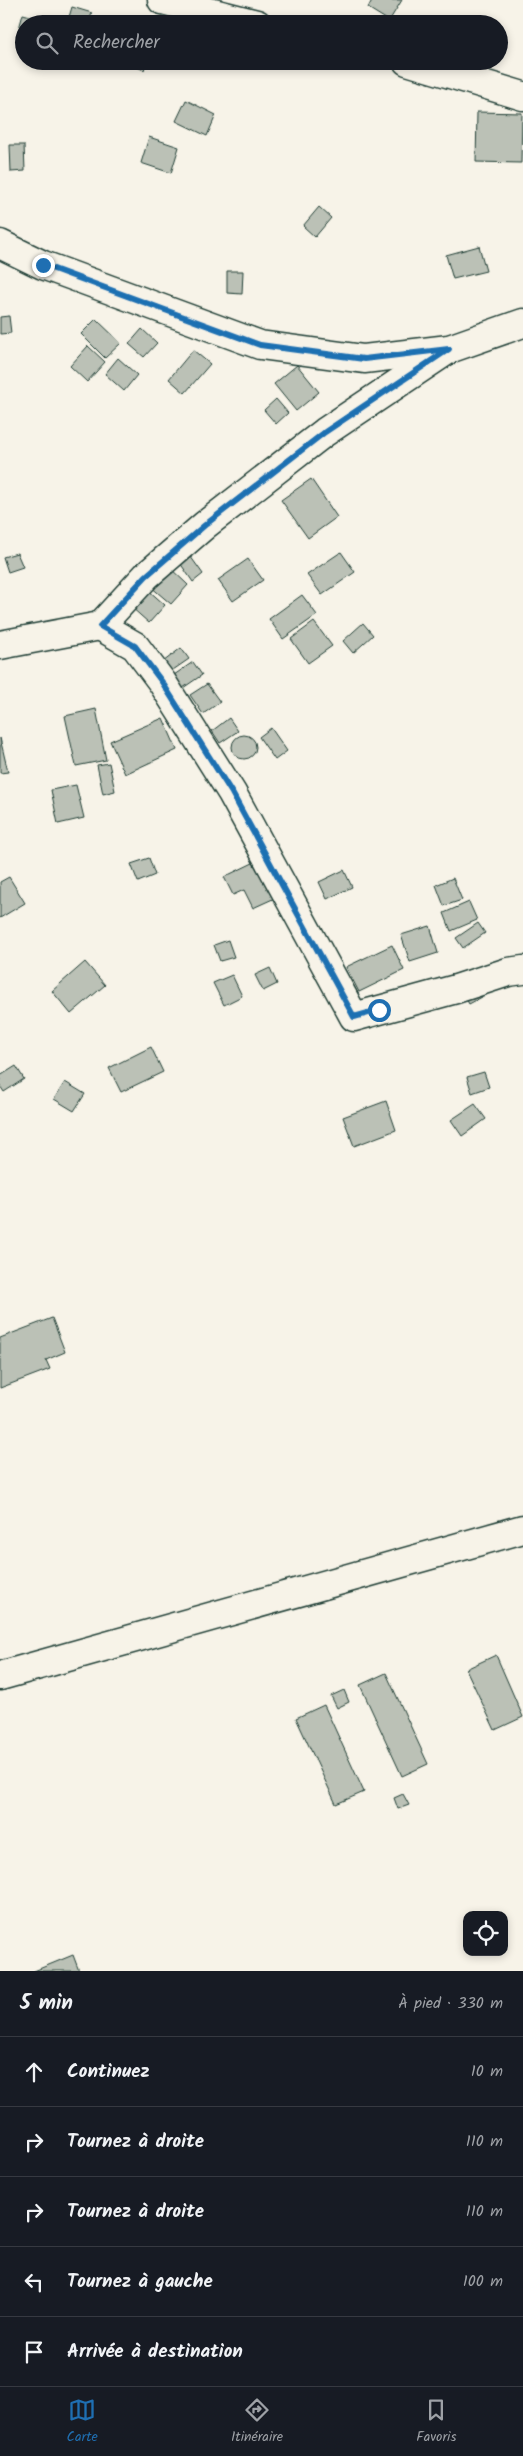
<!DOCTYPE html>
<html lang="fr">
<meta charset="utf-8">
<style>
body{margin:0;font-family:Kalam,sans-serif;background:#242831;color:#f1f3f6}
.controls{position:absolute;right:15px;bottom:15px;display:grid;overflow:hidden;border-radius:10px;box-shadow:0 2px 8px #0003}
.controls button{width:45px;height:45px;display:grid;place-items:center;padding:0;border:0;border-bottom:1px solid #363941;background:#171b24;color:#f1f3f6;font:25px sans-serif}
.stop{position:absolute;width:15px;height:15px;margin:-11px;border:4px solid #1f6fb2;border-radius:50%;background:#fff}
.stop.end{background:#1f6fb2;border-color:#fff;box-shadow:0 1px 5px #0008}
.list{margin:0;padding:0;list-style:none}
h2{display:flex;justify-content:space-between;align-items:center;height:65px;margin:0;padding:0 20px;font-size:21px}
h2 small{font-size:16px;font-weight:400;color:#9ea1a6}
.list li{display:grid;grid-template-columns:32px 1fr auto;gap:15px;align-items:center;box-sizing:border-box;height:70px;padding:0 20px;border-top:1px solid #363941}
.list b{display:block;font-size:19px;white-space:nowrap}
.list em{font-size:16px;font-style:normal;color:#9ea1a6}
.icon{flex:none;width:28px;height:28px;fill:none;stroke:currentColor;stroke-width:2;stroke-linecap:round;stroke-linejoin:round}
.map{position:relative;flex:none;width:523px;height:1971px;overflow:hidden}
.search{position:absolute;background:#171b24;box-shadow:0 2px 8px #0003;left:15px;right:15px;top:15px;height:55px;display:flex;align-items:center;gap:12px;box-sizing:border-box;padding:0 18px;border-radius:28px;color:#9ea1a6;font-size:19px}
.sheet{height:415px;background:#171b24}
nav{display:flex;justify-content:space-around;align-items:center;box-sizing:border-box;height:70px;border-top:1px solid #363941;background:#171b24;font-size:14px;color:#9ea1a6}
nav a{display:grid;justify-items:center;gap:2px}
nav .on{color:#1f6fb2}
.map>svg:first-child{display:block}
</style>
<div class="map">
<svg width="523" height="1971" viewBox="0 0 523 1971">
<rect width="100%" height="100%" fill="#f7f3e8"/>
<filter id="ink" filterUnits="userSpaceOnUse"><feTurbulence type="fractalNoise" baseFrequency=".02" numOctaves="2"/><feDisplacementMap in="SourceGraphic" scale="10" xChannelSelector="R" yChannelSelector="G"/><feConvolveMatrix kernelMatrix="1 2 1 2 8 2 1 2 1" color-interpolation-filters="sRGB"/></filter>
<g filter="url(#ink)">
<g fill="#bbc1b6" stroke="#1f3d34">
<path d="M372,0H402L389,21L368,8Z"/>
<path d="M72,7L92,13L88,24H67Z"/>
<path d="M23,14L61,24H24V37L17,36Z"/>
<path d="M131,61H147L144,70L130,64Z"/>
<path d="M186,100L216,115L207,136L176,121Z"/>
<path d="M477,112L522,113L521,163L476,162Z"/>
<path d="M149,137L179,147L171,173L141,163Z"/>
<path d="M10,145H24L25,171L11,172Z"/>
<path d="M319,207L331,218L315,237L303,226Z"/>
<path d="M479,246L486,271L453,279L446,255Z"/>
<path d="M227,271H243L242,294L227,293Z"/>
<path d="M9,316L11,333L0,334V317Z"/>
<path d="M96,319L121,343L105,358L81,334Z"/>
<path d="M142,329L157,343L144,357L129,344Z"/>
<path d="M88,346L105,362L87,382L70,366Z"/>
<path d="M193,350L210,364L185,393L169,379Z"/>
<path d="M118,358L137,375L124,391L105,374Z"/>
<path d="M297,365L319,392L296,411L274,384Z"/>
<path d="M276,399L288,413L276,424L264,410Z"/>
<path d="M311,479L337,517L308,538L281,500Z"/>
<path d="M341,552L355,572L322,595L307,575Z"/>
<path d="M17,553L23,567L8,572L3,557Z"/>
<path d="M188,553L203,574L193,582L178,560Z"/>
<path d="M248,559L263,580L233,601L218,580Z"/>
<path d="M168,566L188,585L171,604L150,586Z"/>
<path d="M147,589L165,605L149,623L131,607Z"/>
<path d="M302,595L317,615L283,639L269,619Z"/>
<path d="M314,622L332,646L308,663L291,639Z"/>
<path d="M363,623L373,635L353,653L343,641Z"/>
<path d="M181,648L189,659L170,672L163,662Z"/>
<path d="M193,662L202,675L183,688L174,675Z"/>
<path d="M207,684L220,702L203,714L190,695Z"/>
<path d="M96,709L106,760L76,766L65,716Z"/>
<path d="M163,718L177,750L125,774L110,741Z"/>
<path d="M229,718L238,731L220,743L212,731Z"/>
<path d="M271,728L287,751L275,760L259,737Z"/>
<circle cx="244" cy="747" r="12"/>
<path d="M0,738L8,772L0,773Z"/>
<path d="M109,763L115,791L103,794L97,765Z"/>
<path d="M76,785L84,818L58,824L51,790Z"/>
<path d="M149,858L155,875L138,882L131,864Z"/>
<path d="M257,861L275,898L253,908L244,890L233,895L224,877Z"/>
<path d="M344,870L352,887L327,899L319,882Z"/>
<path d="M9,877L25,903L0,918V882Z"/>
<path d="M453,878L462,900L444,906L436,885Z"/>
<path d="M469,902L477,920L451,931L444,913Z"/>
<path d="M478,923L485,933L463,948L456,938Z"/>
<path d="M430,926L438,953L410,962L401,935Z"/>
<path d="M228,940L234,957L220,961L214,945Z"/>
<path d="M392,945L404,970L359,992L346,967Z"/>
<path d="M85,962L105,985L71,1014L52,991Z"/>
<path d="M270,968L277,984L263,991L255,975Z"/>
<path d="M232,975L242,996L224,1005L213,983Z"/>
<path d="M477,988L482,997L469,1004L464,995Z"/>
<path d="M151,1047L163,1072L121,1092L109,1068Z"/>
<path d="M16,1066L24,1079L4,1092L0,1086V1076Z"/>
<path d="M484,1072L489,1087L472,1093L467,1077Z"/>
<path d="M65,1082L85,1094L74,1111L54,1099Z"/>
<path d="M386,1101L396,1130L354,1146L343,1117Z"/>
<path d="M475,1104L486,1119L462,1136L451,1120Z"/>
<path d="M52,1318L65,1352L46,1360L50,1369L0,1388V1338Z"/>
<path d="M496,1655L523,1717L495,1730L466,1669Z"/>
<path d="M386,1673L428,1764L402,1776L360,1685Z"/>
<path d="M344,1690L349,1702L337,1708L331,1696Z"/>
<path d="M324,1705L364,1792L336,1804L296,1718Z"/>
<path d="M403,1794L409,1805L398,1809L394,1798Z"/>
<path d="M73,1955L79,1971H34Z"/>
</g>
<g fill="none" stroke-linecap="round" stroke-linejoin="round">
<defs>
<g id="minor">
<path d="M162,0L257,24"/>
<path d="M407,61L523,96"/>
<path d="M0,244L43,265L260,345L364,359L449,349L523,323"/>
<path d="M100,626L135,646L162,682L232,793L354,1017L456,989L508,972L523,970"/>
<path d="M0,645L100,626L146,576L205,525L325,432L449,349"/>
<path d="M0,1676L523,1529"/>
</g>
</defs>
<use href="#minor" stroke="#1f3d34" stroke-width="31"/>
<use href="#minor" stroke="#f7f3e8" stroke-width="28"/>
</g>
</g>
<g fill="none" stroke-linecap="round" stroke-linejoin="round" filter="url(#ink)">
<path stroke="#1f6fb2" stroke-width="6" d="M43,265L260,345L364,359L449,349L325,432L205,525L146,576L100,626L135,646L162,682L232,793L354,1017L379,1010"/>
</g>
</svg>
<div class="controls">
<button><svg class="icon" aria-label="locate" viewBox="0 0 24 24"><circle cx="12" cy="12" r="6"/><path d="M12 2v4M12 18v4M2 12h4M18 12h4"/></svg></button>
</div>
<div class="stop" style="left:379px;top:1010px"></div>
<div class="stop end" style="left:43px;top:265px"></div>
<div class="search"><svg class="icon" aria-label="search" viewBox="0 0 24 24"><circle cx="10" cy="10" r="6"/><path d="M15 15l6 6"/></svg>Rechercher</div>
</div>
<section class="sheet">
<h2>5 min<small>À pied · 330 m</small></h2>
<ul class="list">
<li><svg class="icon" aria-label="ahead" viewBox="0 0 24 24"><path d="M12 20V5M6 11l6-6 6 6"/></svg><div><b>Continuez</b></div><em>10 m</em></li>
<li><svg class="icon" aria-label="right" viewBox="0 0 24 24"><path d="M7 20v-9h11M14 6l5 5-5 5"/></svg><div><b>Tournez à droite</b></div><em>110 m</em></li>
<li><svg class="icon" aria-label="right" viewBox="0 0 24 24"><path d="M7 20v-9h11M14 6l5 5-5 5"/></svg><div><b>Tournez à droite</b></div><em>110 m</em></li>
<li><svg class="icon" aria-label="left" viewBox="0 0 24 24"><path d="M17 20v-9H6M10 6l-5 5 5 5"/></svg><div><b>Tournez à gauche</b></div><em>100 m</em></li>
<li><svg class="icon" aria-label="arrive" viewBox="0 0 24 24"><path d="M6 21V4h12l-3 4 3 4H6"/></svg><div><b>Arrivée à destination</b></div></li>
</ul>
</section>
<nav>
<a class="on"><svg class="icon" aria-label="map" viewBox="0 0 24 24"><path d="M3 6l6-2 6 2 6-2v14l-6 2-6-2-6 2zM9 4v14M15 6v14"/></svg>Carte</a>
<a><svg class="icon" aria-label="directions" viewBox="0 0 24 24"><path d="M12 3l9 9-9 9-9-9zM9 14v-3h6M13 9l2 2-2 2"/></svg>Itinéraire</a>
<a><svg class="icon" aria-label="saved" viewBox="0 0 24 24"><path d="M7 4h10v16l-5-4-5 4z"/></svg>Favoris</a>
</nav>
